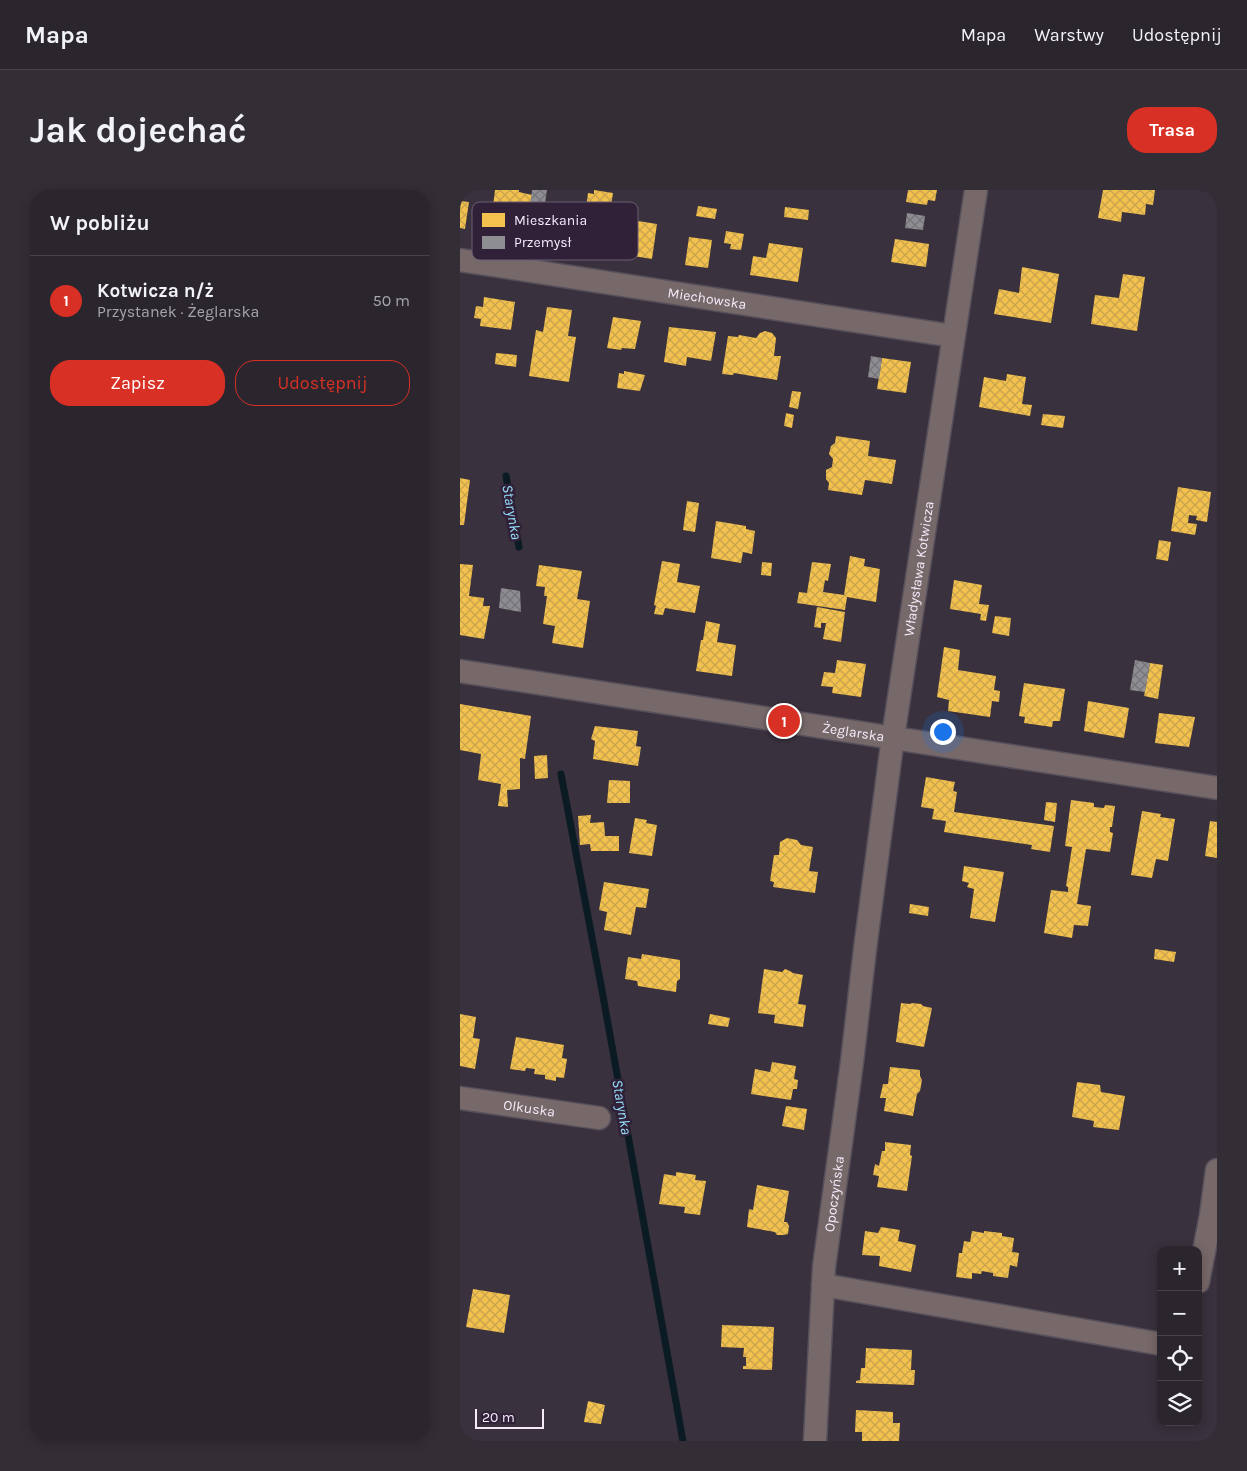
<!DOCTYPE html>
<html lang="pl">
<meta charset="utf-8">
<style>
body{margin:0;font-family:Karla,sans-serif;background:#332d36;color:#f1f3f6}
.controls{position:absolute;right:15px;bottom:15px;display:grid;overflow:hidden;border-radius:10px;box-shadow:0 2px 12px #0003}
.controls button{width:45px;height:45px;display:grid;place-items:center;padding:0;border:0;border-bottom:1px solid #47424a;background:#2b252e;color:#f1f3f6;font:25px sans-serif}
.scale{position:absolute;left:15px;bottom:12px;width:69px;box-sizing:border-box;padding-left:5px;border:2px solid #f5ebfb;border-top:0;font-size:14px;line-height:18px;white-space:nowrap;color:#f5ebfb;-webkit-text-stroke:4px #302138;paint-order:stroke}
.you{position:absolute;left:482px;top:541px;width:18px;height:18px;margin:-12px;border:4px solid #fff;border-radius:50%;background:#1a73e8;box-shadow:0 0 0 8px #1a73e833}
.badge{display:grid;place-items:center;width:32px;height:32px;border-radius:50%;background:#d93025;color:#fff;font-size:16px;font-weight:700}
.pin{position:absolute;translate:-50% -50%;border:2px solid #fff;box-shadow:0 1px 5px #0006}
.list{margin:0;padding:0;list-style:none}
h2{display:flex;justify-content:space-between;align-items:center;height:65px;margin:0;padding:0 20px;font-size:21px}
h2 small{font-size:16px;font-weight:400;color:#a6a5aa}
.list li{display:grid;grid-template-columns:32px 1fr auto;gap:15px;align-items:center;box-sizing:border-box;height:90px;padding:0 20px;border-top:1px solid #47424a}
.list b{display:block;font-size:19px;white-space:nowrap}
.list p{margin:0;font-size:16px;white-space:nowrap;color:#a6a5aa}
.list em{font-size:16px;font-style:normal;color:#a6a5aa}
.actions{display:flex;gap:10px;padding:15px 20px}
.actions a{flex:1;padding:11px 0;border:1px solid #d93025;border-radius:20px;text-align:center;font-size:18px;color:#d93025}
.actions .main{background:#d93025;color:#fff}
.icon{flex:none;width:28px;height:28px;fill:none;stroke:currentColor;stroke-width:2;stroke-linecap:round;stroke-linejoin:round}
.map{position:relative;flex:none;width:757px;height:1251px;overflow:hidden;border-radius:20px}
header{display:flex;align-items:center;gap:30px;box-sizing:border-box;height:70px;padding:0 25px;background:#2b252e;border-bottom:1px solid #47424a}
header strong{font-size:24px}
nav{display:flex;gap:28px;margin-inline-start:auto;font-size:18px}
.intro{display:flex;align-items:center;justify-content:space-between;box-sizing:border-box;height:120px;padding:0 30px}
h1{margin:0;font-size:35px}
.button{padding:12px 22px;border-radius:20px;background:#d93025;color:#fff;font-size:18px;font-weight:700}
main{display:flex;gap:30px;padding:0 30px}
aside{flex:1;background:#2b252e;border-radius:20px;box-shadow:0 2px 12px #0003}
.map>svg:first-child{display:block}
</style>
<header>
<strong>Mapa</strong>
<nav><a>Mapa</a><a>Warstwy</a><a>Udostępnij</a></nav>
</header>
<div class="intro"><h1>Jak dojechać</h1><a class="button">Trasa</a></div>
<main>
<aside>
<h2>W pobliżu<small></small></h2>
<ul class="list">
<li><span class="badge">1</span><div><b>Kotwicza n/ż</b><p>Przystanek · Żeglarska</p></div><em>50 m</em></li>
</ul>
<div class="actions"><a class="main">Zapisz</a><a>Udostępnij</a></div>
</aside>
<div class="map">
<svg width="757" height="1251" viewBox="0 0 757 1251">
<defs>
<pattern id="homes-cross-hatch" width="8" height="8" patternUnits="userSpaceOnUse" patternTransform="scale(1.25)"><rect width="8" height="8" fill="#f2c14e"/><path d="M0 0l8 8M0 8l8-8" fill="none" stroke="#c8a24d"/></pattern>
<pattern id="industry-cross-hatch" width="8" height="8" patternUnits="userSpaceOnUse" patternTransform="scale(1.25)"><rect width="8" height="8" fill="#8d8d92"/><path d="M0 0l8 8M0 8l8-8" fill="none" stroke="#767479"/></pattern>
</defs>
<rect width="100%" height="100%" fill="#39313d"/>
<g fill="url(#homes-cross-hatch)">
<path d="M35,0H59V2L72,5L68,38L31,33Z"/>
<path d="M134,0L153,3L149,29L130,26L131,19L126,18L128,3L134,4Z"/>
<path d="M448,0H477L475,11L468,10L467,15L446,12Z"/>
<path d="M643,0H695L693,15L686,14L685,25L662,22L661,32L638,28Z"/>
<path d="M0,11L9,12L5,39L0,38Z"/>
<path d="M238,16L257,19L255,29L236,26Z"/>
<path d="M325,17L349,20L348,30L324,27Z"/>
<path d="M166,29L197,34L192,69L161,64Z"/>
<path d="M266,41L284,44L281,60L270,59L271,54L264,53Z"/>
<path d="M229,47L252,50L248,78L225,75Z"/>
<path d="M435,49L469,54L466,77L431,72Z"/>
<path d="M309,53L343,58L338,92L290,85L293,66L306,68Z"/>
<path d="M562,77L599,84L591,133L534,124L539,99L559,103Z"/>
<path d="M663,84L685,87L677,141L631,134L635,105L659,108Z"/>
<path d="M24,107L55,112L51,140L20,136L21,129L14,128L16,116L23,117Z"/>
<path d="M87,117L112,120L108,146L116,147L109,192L69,186L76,140L83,142Z"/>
<path d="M153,127L181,131L175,159L162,158L161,160L147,158Z"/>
<path d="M209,137L256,142L251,171L227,167L226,176L204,172Z"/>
<path d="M305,141L312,143L316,148L314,166H321L317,190L274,183L273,185L262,184L268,146L278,147L279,145L296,148L300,143Z"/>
<path d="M36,163L57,165L56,177L35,174Z"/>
<path d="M422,168L451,172L446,203L417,199Z"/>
<path d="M164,181L185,185L180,201L157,198L159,183L164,184Z"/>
<path d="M547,184L566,187L562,214L572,215L570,226L519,217L524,187L546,191Z"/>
<path d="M332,201L341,202L338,219L329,217Z"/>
<path d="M326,223L334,225L332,238L324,236Z"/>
<path d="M583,224L605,226L603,238L581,235Z"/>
<path d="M376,246L410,251L408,266L436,270L432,294L405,290L402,305L368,300L369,293L366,289V280L372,277L373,269L369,264L371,256L375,253Z"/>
<path d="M0,288L10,290L4,335H0Z"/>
<path d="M718,297L751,302L747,332L736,330L737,326L729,325L728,333L737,334L735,345L711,341Z"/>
<path d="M227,311L239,313L235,342L223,340Z"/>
<path d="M256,331L286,336V339L295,341L292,364L283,362L281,373L251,368Z"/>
<path d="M699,350L711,352L708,371L696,369Z"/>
<path d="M390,366L405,369L404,376L420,379L416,412L387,407L385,420L337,413L339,402L347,403L352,372L371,374L368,391L365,390L363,402L384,405Z"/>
<path d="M202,371L220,374L217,392L240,396L235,423L205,418L203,425L194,424L196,416L194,415Z"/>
<path d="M302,372L312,373L311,386L301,385Z"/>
<path d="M0,374L13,375L9,406L24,408L23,416H30L24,449L0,445Z"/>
<path d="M79,375L122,381L117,409L130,411L123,458L92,453L95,436L83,434L87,406H84L85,397L76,396Z"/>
<path d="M494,390L522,395L519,414L529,415L526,431L520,430L521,424L490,419Z"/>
<path d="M357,417L385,422L381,452L363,449L366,433H361V438L354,437Z"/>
<path d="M535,426L551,428L549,446L532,443Z"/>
<path d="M246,431L260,434L257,452L276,455L272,486L236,481L241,450H243Z"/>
<path d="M484,457L500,460L498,480L536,486L534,500L540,501L539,512L532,511L530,527L488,521L489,510L477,507Z"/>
<path d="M377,470L406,474L401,507L372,503L373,497L361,496L364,482L375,483Z"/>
<path d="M690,473L703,475L698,509L684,506Z"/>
<path d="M564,493L605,499L600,531H593L592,537L564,533L565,527L559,526Z"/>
<path d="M628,511L669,518L664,548L624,541Z"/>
<path d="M0,514L71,526L65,569L60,568V599L47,600L48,617L38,616L41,594L18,590L21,564L0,560Z"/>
<path d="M699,523L735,527L729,557L695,553Z"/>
<path d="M135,536L178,541L176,556L181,557L178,576L133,569L135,551L131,549Z"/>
<path d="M87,565L88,588L75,589L74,566Z"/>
<path d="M466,587L495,592L493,601L497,602L494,622L594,636L590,662L571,659L572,655L484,642L486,631L472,629L474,619L461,617Z"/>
<path d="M149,590L170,591V613H147Z"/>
<path d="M611,610L634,613V617L644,618L645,615L655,616L652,637H650V642L653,643L650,662L626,659L617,714L631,716L628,736L614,735L612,748L584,743L591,700L608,702V697L606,696L612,657L605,656Z"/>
<path d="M586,612L597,613L595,632L584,630Z"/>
<path d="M682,621L701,624L700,627L715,629L708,671L696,669L692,688L671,685Z"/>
<path d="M131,625L130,633L144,632L145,646H159V661H131L130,654L120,655L118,626Z"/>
<path d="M175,628L187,630L186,633L197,635L192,666L169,663Z"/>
<path d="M750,631L757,632V668L745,666Z"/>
<path d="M327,648L337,650L341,655L353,657L349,681L358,682L355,703L313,697L314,692L310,691L314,665H319L320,652Z"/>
<path d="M504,676L544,682L535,732L510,728L514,699L507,697L509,693L502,691Z"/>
<path d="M144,692L189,699L186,718L176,717L171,745L144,740L147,722L139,720Z"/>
<path d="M450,714L469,717L468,726L449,723Z"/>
<path d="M695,759L716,762L714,772L694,769Z"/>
<path d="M182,764L220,770V789L217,791L216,802L178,796L177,791L165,789L168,767L181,769Z"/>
<path d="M304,779L322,782L325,779L330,781L333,783L343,785L338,814L346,815L343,837L314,833L315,825L298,823Z"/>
<path d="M441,813L450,814L452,813L461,814L463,816L472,818L464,857L436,852Z"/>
<path d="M0,824L16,827L13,848L20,849L15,879L0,876Z"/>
<path d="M250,824L270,828L268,837L248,834Z"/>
<path d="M56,847L104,855L102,868L107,869L104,888L96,887V891L85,889V885L74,884L75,879L66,878L65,881L50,879Z"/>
<path d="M312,872L336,876L334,889L338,890L337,899H333L331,910L291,904L295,879L310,882Z"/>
<path d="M430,877L460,880V886L462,890L460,901L457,904L453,926L424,921L426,908H420L423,894H428Z"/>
<path d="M617,892L640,895L641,902L665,906L659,940L633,937L634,931L612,927Z"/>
<path d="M326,916L347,919L344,940L322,936Z"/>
<path d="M425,952L451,955L450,965L452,966L447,1001L417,997L419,986L413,985L415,974L419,976L422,961H425Z"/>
<path d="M216,982L236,985L235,990L246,991L240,1025L224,1023L225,1017L199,1014L204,984L216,986Z"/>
<path d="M297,995L329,1001L324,1032H327L329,1036L328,1044L324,1045H317L315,1042L287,1037L289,1019L293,1020Z"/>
<path d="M421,1037L440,1040L438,1051L456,1055L451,1082L419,1076L420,1066L402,1065L405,1041L418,1043Z"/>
<path d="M512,1041L524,1043V1041L542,1043V1046L554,1048L552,1062L559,1063L557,1077L550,1075L548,1088L533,1086V1083L522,1081L521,1084L512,1083V1089L496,1087L499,1063H502L504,1051L510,1052Z"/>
<path d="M13,1099L50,1105L44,1143L6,1137Z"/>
<path d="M262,1135L314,1137L312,1180L283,1179V1176H286V1167H283L284,1158L261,1157Z"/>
<path d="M406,1158L452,1160L451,1180H455L454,1195L396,1193V1191L400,1190L401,1178H405Z"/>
<path d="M128,1211L145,1215L141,1234L124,1232Z"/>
<path d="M396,1220L433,1222V1233H440L439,1251H402V1242H395Z"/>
</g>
<g fill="url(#industry-cross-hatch)">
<path d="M72,0H87L81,40L68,38Z"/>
<path d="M447,23L465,26L463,40L445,38Z"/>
<path d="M411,166L422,168L419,189L408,187Z"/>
<path d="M41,398L60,401L61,422L39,418Z"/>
<path d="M675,470L690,473L685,502L670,500Z"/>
</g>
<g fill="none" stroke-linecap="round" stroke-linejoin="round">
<g stroke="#0b1b24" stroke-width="7">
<path d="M46,286L59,357"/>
<path d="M101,584L141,795L223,1251"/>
</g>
<defs>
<g id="street">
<path id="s1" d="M0,70L493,146"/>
<path id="s2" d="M0,481L757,598"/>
<path id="s3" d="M0,908L139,928"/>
<path d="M738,1092L751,1025L757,980"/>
<path d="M363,1095L701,1154"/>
<path id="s4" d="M355,1251L364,1077L392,872L405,759L433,547L516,0"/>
</g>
</defs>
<use href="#street" stroke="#56505b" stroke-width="25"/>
<use href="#street" stroke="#776869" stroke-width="22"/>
</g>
<g text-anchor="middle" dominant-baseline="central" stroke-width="5" stroke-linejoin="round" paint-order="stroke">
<g font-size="14" fill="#f5ebfb" stroke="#302138">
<text stroke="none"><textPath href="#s1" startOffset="250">Miechowska</textPath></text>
<text stroke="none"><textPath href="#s4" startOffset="879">Władysława Kotwicza</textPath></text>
<text stroke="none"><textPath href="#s2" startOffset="398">Żeglarska</textPath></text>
<text stroke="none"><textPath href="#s3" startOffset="70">Olkuska</textPath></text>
<text stroke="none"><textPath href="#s4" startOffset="248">Opoczyńska</textPath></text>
</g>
<g font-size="15" font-style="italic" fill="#95dffb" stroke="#302138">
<text transform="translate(52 322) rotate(80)">Starynka</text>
<text transform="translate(162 917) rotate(80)">Starynka</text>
</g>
</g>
<rect x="12" y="12" width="166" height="58" rx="8" fill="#302138" stroke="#6b5e72" stroke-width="1"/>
<rect x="22" y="23" width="23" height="14" fill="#f2c14e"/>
<rect x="22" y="46" width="23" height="13" fill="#8d8d92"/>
<g font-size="14" fill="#f5ebfb">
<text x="54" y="35">Mieszkania</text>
<text x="54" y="57">Przemysł</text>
</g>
</svg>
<div class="controls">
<button>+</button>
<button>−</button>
<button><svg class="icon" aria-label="locate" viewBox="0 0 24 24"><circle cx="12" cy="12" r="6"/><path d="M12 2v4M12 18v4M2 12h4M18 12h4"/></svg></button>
<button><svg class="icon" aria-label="layers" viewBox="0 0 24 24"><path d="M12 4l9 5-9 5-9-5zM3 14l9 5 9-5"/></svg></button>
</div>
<div class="scale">20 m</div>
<div class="you"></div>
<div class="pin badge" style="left:324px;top:531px">1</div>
</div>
</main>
